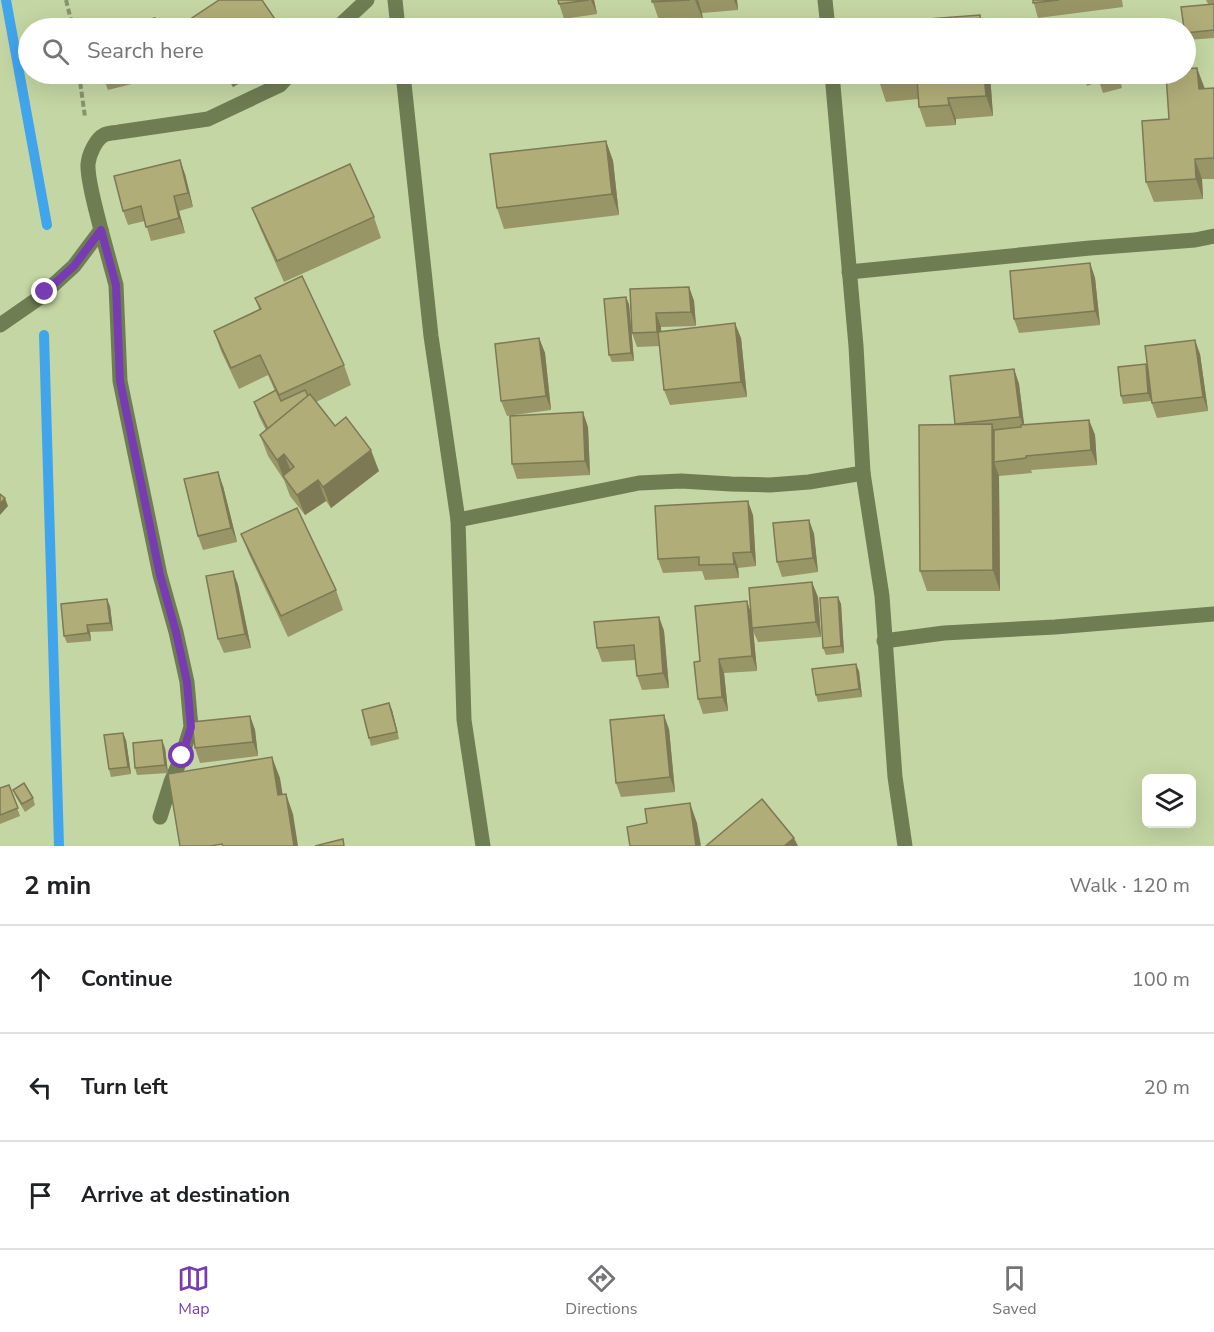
<!DOCTYPE html>
<meta charset="utf-8">
<style>
body{margin:0;font-family:"Nunito Sans",sans-serif;background:#f2f2f2;color:#202124}
.controls{position:absolute;right:18px;bottom:18px;display:grid;overflow:hidden;border-radius:9px;box-shadow:0 6px 24px #0002}
.controls button{width:54px;height:54px;display:grid;place-items:center;padding:0;border:0;border-bottom:2px solid #e0e0e0;background:#fff;color:#202124;font:30px sans-serif}
.stop{position:absolute;width:18px;height:18px;margin:-14px;border:4px solid #773cb2;border-radius:50%;background:#fff}
.stop.end{background:#773cb2;border-color:#fff;box-shadow:0 2px 6px #0008}
.list{margin:0;padding:0;list-style:none}
h2{display:flex;justify-content:space-between;align-items:center;height:78px;margin:0;padding:0 24px;font-size:26px}
h2 small{font-size:20px;font-weight:400;color:#757577}
.list li{display:grid;grid-template-columns:39px 1fr auto;gap:18px;align-items:center;box-sizing:border-box;height:108px;padding:0 24px;border-top:2px solid #e0e0e0}
.list b{display:block;font-size:22px;white-space:nowrap}
.list em{font-size:20px;font-style:normal;color:#757577}
.icon{flex:none;width:33px;height:33px;fill:none;stroke:currentColor;stroke-width:2;stroke-linecap:round;stroke-linejoin:round}
.map{position:relative;flex:none;width:1214px;height:846px;overflow:hidden}
.search{position:absolute;background:#fff;box-shadow:0 6px 24px #0002;left:18px;right:18px;top:18px;height:66px;display:flex;align-items:center;gap:15px;box-sizing:border-box;padding:0 21px;border-radius:33px;color:#757577;font-size:22px}
.sheet{height:402px;background:#fff}
nav{display:flex;justify-content:space-around;align-items:center;box-sizing:border-box;height:84px;border-top:2px solid #e0e0e0;background:#fff;font-size:16px;color:#757577}
nav a{display:grid;justify-items:center;gap:3px}
nav .on{color:#773cb2}
.map>svg:first-child{display:block}
</style>
<div class="map">
<svg width="1214" height="846" viewBox="0 0 1214 846">
<rect width="100%" height="100%" fill="#c4d6a3"/>
<g fill="none" stroke-linecap="round" stroke-linejoin="round">
<g stroke="#41a5ec" stroke-width="10">
<path d="M6,0L47,225"/>
<path d="M44,335L59,846"/>
</g>
<g stroke="#86946d" stroke-width="4" stroke-dasharray="6 3" stroke-linecap="butt">
<path d="M66,0L73,28"/>
<path d="M79,74L85,117"/>
</g>
<g stroke="#6f7d53" stroke-width="15">
<path d="M395,0L398,28"/>
<path d="M825,0L828,28"/>
<path d="M337,28L367,0"/>
<path d="M403,74L431,336L458,520L464,720L483,846"/>
<path d="M832,74L856,346L863,473L882,596L895,777L905,846"/>
<path d="M101,230L116,285L120,381L160,575L176,632L187,682L191,727L182,756L171,782L160,817"/>
<path d="M849,272L1090,248L1195,240L1214,236"/>
<path d="M0,325L39,298L74,266L101,230C97,213 87,180 88,164C89,154 96,139 104,135C108,133 114,133 119,132L208,119L280,85L290,74"/>
<path d="M458,520L639,483L681,481L731,484L770,485L809,482L863,473"/>
<path d="M884,641L944,633L1055,627L1214,614"/>
</g>
</g>
<g fill="#989567">
<path d="M558,0H594L597,14L564,19Z"/>
<path d="M652,0H737L738,10L702,13L703,20L660,23Z"/>
<path d="M1033,0H1122L1123,7L1038,18Z"/>
<path d="M1206,0H1214V38L1187,40L1185,36V28L1208,4Z"/>
<path d="M192,18L281,28H196Z"/>
<path d="M102,74H171L108,90Z"/>
<path d="M224,74H255L233,87Z"/>
<path d="M990,74L993,116L956,119V125L926,127L919,107L918,99L886,102L879,81Z"/>
<path d="M1083,74H1129V78L1120,79L1122,88L1103,93L1099,81L1087,86Z"/>
<path d="M1205,88H1214V179H1202L1203,199L1154,202L1146,182L1169,119Z"/>
<path d="M606,141L613,161L619,215L504,229L497,208Z"/>
<path d="M185,174L193,207L179,211L185,233L151,241L145,221L128,225L123,211Z"/>
<path d="M252,208L374,217L381,238L284,282L260,228Z"/>
<path d="M1090,263L1095,278L1100,325L1019,333L1014,319Z"/>
<path d="M689,287L694,301L696,326L661,327V331L741,338L747,397L670,405L664,390L660,346L637,347L632,333Z"/>
<path d="M255,298L344,365L351,385L316,402L335,426L379,471L331,508L326,501L305,515L290,496L284,480L268,456L260,435L266,430L259,416L254,402L275,391L268,375L239,389L221,351L214,331L259,309Z"/>
<path d="M629,304L634,361L612,362L609,355Z"/>
<path d="M539,338L545,353L551,410L507,416L501,401Z"/>
<path d="M1200,354L1208,411L1157,418L1151,401L1123,404L1121,396Z"/>
<path d="M1014,369L1019,384L1024,425L1089,420L1095,435L1097,465L1031,470L1032,473L999,476L1000,591H927L920,571L956,425Z"/>
<path d="M588,427L590,475L517,479L512,464Z"/>
<path d="M223,486L237,542L203,550L198,536Z"/>
<path d="M753,515L756,566L738,568L739,578L705,580L702,571L663,573L658,559Z"/>
<path d="M809,520L814,534L818,572L782,577L777,562Z"/>
<path d="M241,534L336,590L343,610L288,637L249,554Z"/>
<path d="M233,571L238,585L251,648L224,653L218,639Z"/>
<path d="M818,597L821,637L758,642L753,631L757,671L724,673L728,711L703,714L698,699L700,661L751,614Z"/>
<path d="M838,597L841,604L844,653L826,655L823,648Z"/>
<path d="M110,606L113,631L90,632L91,641L67,643L64,636Z"/>
<path d="M659,617L664,631L669,688L642,690L637,676L635,660L602,662L597,648Z"/>
<path d="M859,671L862,697L818,702L816,695Z"/>
<path d="M392,710L399,739L371,746L369,738Z"/>
<path d="M250,716L255,730L258,756L200,763L195,748Z"/>
<path d="M669,729L675,792L621,797L616,783Z"/>
<path d="M126,740L131,774L111,777L109,769Z"/>
<path d="M165,748L168,773L137,775L135,768Z"/>
<path d="M9,785L20,816L0,824V788Z"/>
<path d="M13,790L33,798L35,805L25,812L16,797Z"/>
</g>
<g fill="#7c7954">
<path d="M591,0H594L597,14Z"/>
<path d="M695,0H698L702,13L703,20Z"/>
<path d="M734,0H737L738,10Z"/>
<path d="M980,15L985,28H981Z"/>
<path d="M1197,68L1205,89H1199Z"/>
<path d="M228,74H255L233,87Z"/>
<path d="M984,74H990L993,116L986,96Z"/>
<path d="M948,98L956,119V125L949,105Z"/>
<path d="M606,141L613,161L619,215L612,194Z"/>
<path d="M1195,159L1202,179L1203,199L1196,179Z"/>
<path d="M180,160L185,174L193,207L188,193Z"/>
<path d="M174,196L179,211L185,233L179,218Z"/>
<path d="M1090,263L1095,278L1100,325L1095,311Z"/>
<path d="M689,287L694,301L696,326L691,312Z"/>
<path d="M626,297L629,304L634,361L631,353Z"/>
<path d="M656,313L661,327L662,346L657,332Z"/>
<path d="M735,323L741,338L747,397L741,382Z"/>
<path d="M539,338L545,353L551,410L546,396Z"/>
<path d="M1195,340L1200,354L1208,411L1203,397Z"/>
<path d="M1146,364L1149,372L1151,401L1148,393Z"/>
<path d="M1014,369L1019,384L1025,431L1020,417Z"/>
<path d="M583,412L588,427L590,475L585,461Z"/>
<path d="M1089,420L1095,435L1097,465L1091,450Z"/>
<path d="M992,424L999,445L994,462L999,476L1000,591L993,570Z"/>
<path d="M371,450L379,471L331,508L323,487Z"/>
<path d="M284,454L292,474L283,476L277,460Z"/>
<path d="M218,472L223,486L237,542L231,528Z"/>
<path d="M318,480L326,501L305,515L297,495Z"/>
<path d="M5,498L8,506L0,515V504Z"/>
<path d="M748,501L753,515L756,566L751,552Z"/>
<path d="M809,520L814,534L818,572L813,558Z"/>
<path d="M733,553L738,568L739,578L734,564Z"/>
<path d="M233,571L238,585L251,648L245,634Z"/>
<path d="M812,582L818,597L821,637L816,622Z"/>
<path d="M838,597L841,604L844,653L841,646Z"/>
<path d="M107,599L110,606L113,631L110,623Z"/>
<path d="M747,601L752,616L757,671L752,656Z"/>
<path d="M659,617L664,631L669,688L663,673Z"/>
<path d="M87,625L90,632L91,641L88,633Z"/>
<path d="M719,659L724,673L728,711L722,697Z"/>
<path d="M856,664L859,671L862,697L859,689Z"/>
<path d="M389,703L392,710L399,739L397,732Z"/>
<path d="M664,715L669,729L675,792L670,777Z"/>
<path d="M250,716L255,730L258,756L253,742Z"/>
<path d="M123,733L126,740L131,774L128,767Z"/>
<path d="M162,740L165,748L168,773L165,765Z"/>
<path d="M272,757L280,778L286,815L278,795Z"/>
<path d="M286,794L293,814L298,846H294Z"/>
<path d="M690,803L697,823L701,846H696Z"/>
<path d="M794,838L798,846H784Z"/>
</g>
<g fill="#b1ad78" stroke="#7c7954" stroke-width="1.5">
<path d="M219,0H262L281,28H199L192,18Z"/>
<path d="M558,0H589L559,4Z"/>
<path d="M652,0H690L652,2Z"/>
<path d="M1033,0H1059L1033,3Z"/>
<path d="M1214,4V30L1185,33V28H1184L1181,7Z"/>
<path d="M980,15L981,28H875V23Z"/>
<path d="M155,18L158,28H113Z"/>
<path d="M1122,20V28H1080V22Z"/>
<path d="M1197,68L1199,89L1214,88V158L1195,159L1196,179L1146,182L1142,121L1169,119L1166,74H1185V69Z"/>
<path d="M878,74H984L986,96L948,98L949,105L919,107L917,78L879,81Z"/>
<path d="M1098,74H1116L1098,79Z"/>
<path d="M606,141L612,194L497,208L490,154Z"/>
<path d="M180,160L188,193L174,196L179,218L146,227L141,206L123,211L114,176Z"/>
<path d="M350,164L374,217L277,261L252,208Z"/>
<path d="M1090,263L1095,311L1014,319L1010,271Z"/>
<path d="M302,276L344,365L279,395L260,355L231,368L214,331L261,309L255,298Z"/>
<path d="M689,287L691,312L656,313L657,332L632,333L630,289Z"/>
<path d="M626,297L631,353L609,355L604,299Z"/>
<path d="M735,323L741,382L664,390L658,332Z"/>
<path d="M539,338L546,396L501,401L495,344Z"/>
<path d="M1195,340L1203,397L1152,403L1145,346Z"/>
<path d="M1146,364L1148,393L1121,396L1118,367Z"/>
<path d="M1014,369L1020,417L955,424L950,376Z"/>
<path d="M276,390L281,401L305,390L308,396L268,429L254,402Z"/>
<path d="M310,394L335,426L346,417L371,450L323,487L318,480L297,495L283,476L294,467L284,454L277,460L260,435Z"/>
<path d="M583,412L585,461L512,464L510,416Z"/>
<path d="M1089,420L1091,450L1026,456V458L994,462V430L1021,427V425Z"/>
<path d="M992,424L993,570L920,571L919,425Z"/>
<path d="M218,472L231,528L198,536L184,479Z"/>
<path d="M0,494L5,498L0,504Z"/>
<path d="M748,501L751,552L733,553L734,564L699,565V557L658,559L655,506Z"/>
<path d="M297,508L336,590L281,616L241,534Z"/>
<path d="M809,520L813,558L777,562L773,523Z"/>
<path d="M233,571L245,634L218,639L206,576Z"/>
<path d="M812,582L816,622L752,628L749,588Z"/>
<path d="M838,597L841,646L823,648L820,598Z"/>
<path d="M107,599L110,623L87,625L88,633L64,636L61,604Z"/>
<path d="M747,601L752,656L719,659L722,697L698,699L694,662L700,661L695,606Z"/>
<path d="M659,617L663,673L637,676L634,645L597,648L594,622Z"/>
<path d="M856,664L859,689L816,695L812,669Z"/>
<path d="M389,703L397,732L369,738L362,710Z"/>
<path d="M664,715L670,777L616,783L610,720Z"/>
<path d="M250,716L253,742L195,748L192,722Z"/>
<path d="M123,733L128,767L109,769L104,735Z"/>
<path d="M162,740L165,765L135,768L133,743Z"/>
<path d="M272,757L278,795L286,794L294,846H223L222,844L210,846H180L168,774Z"/>
<path d="M24,783L33,798L22,804L13,790Z"/>
<path d="M9,785L18,808L0,815V788Z"/>
<path d="M762,799L794,838L784,846H706Z"/>
<path d="M690,803L696,846H630L627,827L647,823L645,809Z"/>
<path d="M343,839L344,846H315Z"/>
</g>
<g fill="none" stroke-linecap="round" stroke-linejoin="round">
<path stroke="#773cb2" stroke-width="8" d="M45,292L74,266L101,230L116,285L120,381L160,575L176,632L187,682L191,727L182,756"/>
</g>
</svg>
<div class="controls">
<button><svg class="icon" aria-label="layers" viewBox="0 0 24 24"><path d="M12 4l9 5-9 5-9-5zM3 14l9 5 9-5"/></svg></button>
</div>
<div class="stop" style="left:182px;top:756px"></div>
<div class="stop end" style="left:45px;top:292px"></div>
<div class="search"><svg class="icon" aria-label="search" viewBox="0 0 24 24"><circle cx="10" cy="10" r="6"/><path d="M15 15l6 6"/></svg>Search here</div>
</div>
<section class="sheet">
<h2>2 min<small>Walk · 120 m</small></h2>
<ul class="list">
<li><svg class="icon" aria-label="ahead" viewBox="0 0 24 24"><path d="M12 20V5M6 11l6-6 6 6"/></svg><div><b>Continue</b></div><em>100 m</em></li>
<li><svg class="icon" aria-label="left" viewBox="0 0 24 24"><path d="M17 20v-9H6M10 6l-5 5 5 5"/></svg><div><b>Turn left</b></div><em>20 m</em></li>
<li><svg class="icon" aria-label="arrive" viewBox="0 0 24 24"><path d="M6 21V4h12l-3 4 3 4H6"/></svg><div><b>Arrive at destination</b></div></li>
</ul>
</section>
<nav>
<a class="on"><svg class="icon" aria-label="map" viewBox="0 0 24 24"><path d="M3 6l6-2 6 2 6-2v14l-6 2-6-2-6 2zM9 4v14M15 6v14"/></svg>Map</a>
<a><svg class="icon" aria-label="directions" viewBox="0 0 24 24"><path d="M12 3l9 9-9 9-9-9zM9 14v-3h6M13 9l2 2-2 2"/></svg>Directions</a>
<a><svg class="icon" aria-label="saved" viewBox="0 0 24 24"><path d="M7 4h10v16l-5-4-5 4z"/></svg>Saved</a>
</nav>
